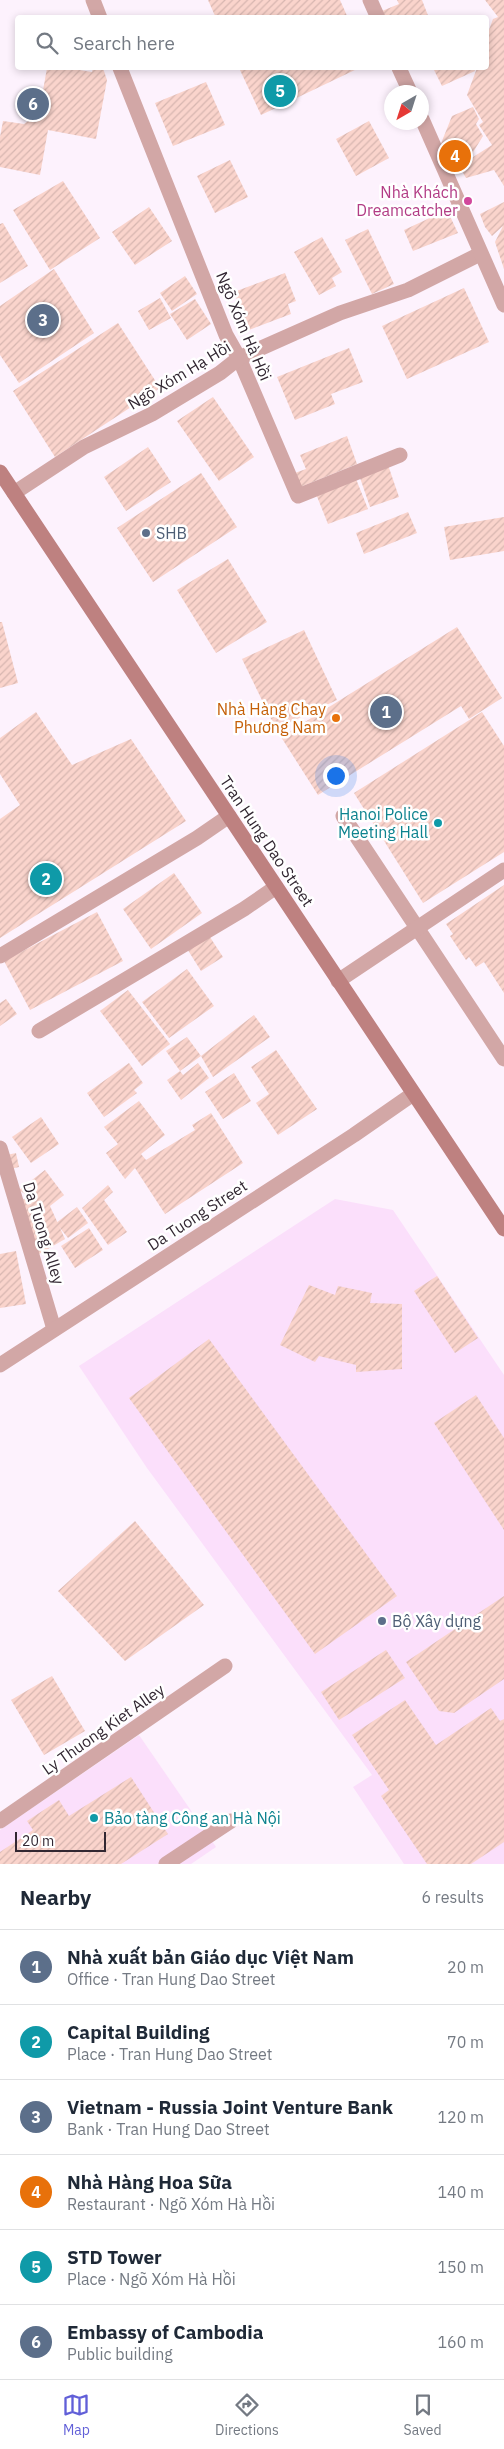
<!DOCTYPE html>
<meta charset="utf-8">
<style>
body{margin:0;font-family:"IBM Plex Sans",sans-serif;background:#f6f6f7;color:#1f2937}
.compass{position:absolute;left:384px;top:85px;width:45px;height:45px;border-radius:50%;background:#fff;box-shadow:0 2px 8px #0003;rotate:219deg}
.scale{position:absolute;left:15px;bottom:12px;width:91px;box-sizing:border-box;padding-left:5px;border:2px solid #322732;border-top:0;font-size:14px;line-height:18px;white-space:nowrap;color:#322732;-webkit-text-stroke:4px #fff;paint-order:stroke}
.you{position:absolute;left:335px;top:775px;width:18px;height:18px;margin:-12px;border:4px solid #fff;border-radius:50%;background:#1a73e8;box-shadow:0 0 0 8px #1a73e833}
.badge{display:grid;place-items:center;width:32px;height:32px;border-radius:50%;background:#615fd8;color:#fff;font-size:16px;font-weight:700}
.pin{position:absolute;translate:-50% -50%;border:2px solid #fff;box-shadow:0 1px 5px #0006}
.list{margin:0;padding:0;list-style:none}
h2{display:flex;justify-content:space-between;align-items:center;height:65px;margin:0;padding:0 20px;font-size:21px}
h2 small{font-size:16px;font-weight:400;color:#747a83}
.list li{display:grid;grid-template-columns:32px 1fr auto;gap:15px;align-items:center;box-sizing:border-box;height:75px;padding:0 20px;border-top:1px solid #e0e1e3}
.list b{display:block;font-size:19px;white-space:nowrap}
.list p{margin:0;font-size:16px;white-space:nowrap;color:#747a83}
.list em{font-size:16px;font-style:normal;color:#747a83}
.icon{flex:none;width:28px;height:28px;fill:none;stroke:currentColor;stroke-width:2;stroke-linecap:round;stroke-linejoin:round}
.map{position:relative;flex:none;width:504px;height:1864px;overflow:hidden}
.search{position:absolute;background:#fff;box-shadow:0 2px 8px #0003;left:15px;right:15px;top:15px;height:55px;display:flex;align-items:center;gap:12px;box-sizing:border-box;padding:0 18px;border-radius:5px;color:#747a83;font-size:19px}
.sheet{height:515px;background:#fff}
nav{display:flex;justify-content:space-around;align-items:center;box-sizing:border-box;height:70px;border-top:1px solid #e0e1e3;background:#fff;font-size:14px;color:#747a83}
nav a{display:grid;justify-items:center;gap:2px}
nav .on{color:#615fd8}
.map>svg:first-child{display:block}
</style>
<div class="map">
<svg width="504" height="1864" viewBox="0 0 504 1864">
<defs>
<pattern id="building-hatch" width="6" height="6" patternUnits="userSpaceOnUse" patternTransform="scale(1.25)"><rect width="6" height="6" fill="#fad4cc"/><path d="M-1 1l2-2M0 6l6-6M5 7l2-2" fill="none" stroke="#d7b6b0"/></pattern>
</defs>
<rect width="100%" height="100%" fill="#fdf2fd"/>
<g fill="#fbdffb">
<path d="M335,1199L393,1210L504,1375V1864H404L353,1787L372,1775L147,1468L79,1366Z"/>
<path d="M139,1735L216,1847L191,1864H0V1830Z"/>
</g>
<g fill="url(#building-hatch)">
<path d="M208,0H340L348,18H216Z"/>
<path d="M397,0H422L429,18H384L382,11L399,4Z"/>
<path d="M485,0H504V186L494,170L466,178L459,166L492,145L479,125L483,122L467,95L477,68H486V38L493,19L498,17Z"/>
<path d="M47,68H67L92,72L93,68H103L107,80L96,139L48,130L40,175L0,167V137L3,121L24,124L39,113Z"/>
<path d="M239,68H359L261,115Z"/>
<path d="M433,68H474L475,71L442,86Z"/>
<path d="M206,82L225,125L173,146L155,103Z"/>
<path d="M473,107L479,119L476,124L483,136L472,154L453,164L440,146L452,116Z"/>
<path d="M369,121L389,158L356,176L336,139Z"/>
<path d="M230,160L248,197L215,213L197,176Z"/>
<path d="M63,181L100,238L50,270L13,210Z"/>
<path d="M504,202V269L495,242L503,226L492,236L485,227L480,214Z"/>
<path d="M149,207L172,241L135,265L112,232Z"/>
<path d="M447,210L458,233L413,251L404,230Z"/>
<path d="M3,223L28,266L0,283V224Z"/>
<path d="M368,229L394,284L372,294L345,240Z"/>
<path d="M322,237L342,272L332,278L336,286L319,295L294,252Z"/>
<path d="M54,269L94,333L19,383L0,355V306Z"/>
<path d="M285,273L296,301L288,304L291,314L249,330L234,292Z"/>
<path d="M185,276L197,294L172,311L160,293Z"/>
<path d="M464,288L489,342L407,379L382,326Z"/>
<path d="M160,298L171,318L149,330L138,311Z"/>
<path d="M195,299L211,324L187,340L170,314Z"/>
<path d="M118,323L160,388L55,457L13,391Z"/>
<path d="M349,348L363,382L331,394L335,404L295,420L277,377Z"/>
<path d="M213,397L254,457L219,481L177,421Z"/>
<path d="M347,436L357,464L298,488L292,474L306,469L300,455Z"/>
<path d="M148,447L171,482L126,511L104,477Z"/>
<path d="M388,465L399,497L370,507L359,475Z"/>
<path d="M201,473L237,527L153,582L117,528Z"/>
<path d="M356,479L368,509L328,524L316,494Z"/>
<path d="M408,512L417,533L364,554L356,533Z"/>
<path d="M504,517V551L450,560L444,527Z"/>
<path d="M228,559L267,622L216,653L177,590Z"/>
<path d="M0,622H2L18,683L0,688Z"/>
<path d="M457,627L502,698L469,719L461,706L318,795L281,737Z"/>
<path d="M304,630L337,700L276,729L242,659Z"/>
<path d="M36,712L72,765L131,739L186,821L0,938V819L20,805L0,774V738Z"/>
<path d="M482,712L504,746V852L423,903L354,793Z"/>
<path d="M174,873L202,913L151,949L123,909Z"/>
<path d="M504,885V993L484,962L476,967L469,957L466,960L450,936L453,934L446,924Z"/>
<path d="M97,912L123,961L30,1010L4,961Z"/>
<path d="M206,931L223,957L201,971L184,944Z"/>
<path d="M187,969L214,1006L169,1038L142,1002Z"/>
<path d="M128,990L170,1044L142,1066L100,1011Z"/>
<path d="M6,999L17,1014L0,1026V1003Z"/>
<path d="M254,1015L270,1037L213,1077L201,1056Z"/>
<path d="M187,1037L201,1056L180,1071L166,1051Z"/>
<path d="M276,1050L317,1109L278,1135L256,1103L269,1094L251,1067Z"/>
<path d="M129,1063L143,1083L134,1090L137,1093L104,1117L87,1093Z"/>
<path d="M198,1063L209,1078L181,1100L167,1080L180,1071L183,1075Z"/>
<path d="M234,1073L251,1101L223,1119L205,1092Z"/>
<path d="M139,1101L165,1135L141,1154L146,1160L195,1130L192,1125L211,1113L243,1163L165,1214L135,1168L125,1179L106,1153L118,1144L104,1127Z"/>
<path d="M41,1117L59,1144L31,1163L12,1137Z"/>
<path d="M16,1153L19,1167L6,1170L2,1156Z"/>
<path d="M45,1170L64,1195L50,1206L65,1239L34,1257L17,1204L28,1196L19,1190Z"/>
<path d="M108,1185L113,1192L104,1200L127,1232L108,1245L82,1208Z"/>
<path d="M77,1207L88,1223L68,1238L56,1223Z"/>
<path d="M89,1228L103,1250L75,1268L61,1246Z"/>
<path d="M16,1251L26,1304L0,1308V1254Z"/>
<path d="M437,1276L478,1338L455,1353L414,1291Z"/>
<path d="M309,1285L335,1295L338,1286L372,1293L370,1303L402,1304V1369L356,1372V1365L319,1356L315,1362L280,1345Z"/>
<path d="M209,1339L397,1596L315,1654L129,1398Z"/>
<path d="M476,1395L504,1438V1530L434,1423Z"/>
<path d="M135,1521L204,1605L125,1661L58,1591Z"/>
<path d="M504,1596V1679L454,1713L439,1711L406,1662Z"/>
<path d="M386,1650L405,1678L339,1720L321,1692Z"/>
<path d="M52,1676L85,1731L44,1755L11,1700Z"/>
<path d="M405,1700L436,1745L491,1708L500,1721L504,1719V1842L471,1864H427L381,1796L389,1790L352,1735Z"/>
<path d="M131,1777L168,1834L121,1864H0V1852L33,1830L27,1821L59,1800L69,1816Z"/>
</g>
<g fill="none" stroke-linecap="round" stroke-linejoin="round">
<g stroke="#d2a7a6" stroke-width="15">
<path d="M93,0L100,18"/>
<path d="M120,68L226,335L239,358L298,496L400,455"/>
<path d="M14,493L84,447L152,414L220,373L239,358L340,313L408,290L480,254"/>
<path d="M343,816L504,1059"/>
<path d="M0,956L197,838L229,816"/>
<path d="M338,981L504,870"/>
<path d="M39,1031L244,909L276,887"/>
<path d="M0,1148L54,1329"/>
<path d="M0,1821L225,1666"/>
<path d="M166,1864L231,1821"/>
</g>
<g stroke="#d2a7a6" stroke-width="15">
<path d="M370,0L378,18"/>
<path d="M399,68L410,92"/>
<path d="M422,119L504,305"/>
<path d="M0,1365L354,1135L413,1094"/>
</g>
<path stroke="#be8180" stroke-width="15" d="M0,472L504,1229"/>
</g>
<circle fill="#d1479c" stroke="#fff" stroke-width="2" cx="468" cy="201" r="5"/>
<g fill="#5c6f8a" stroke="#fff" stroke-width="2">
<circle cx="146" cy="533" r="5"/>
<circle cx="382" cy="1621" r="5"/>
</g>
<circle fill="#e8710a" stroke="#fff" stroke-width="2" cx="336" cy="718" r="5"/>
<g fill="#0f9aa8" stroke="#fff" stroke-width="2">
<circle cx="438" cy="823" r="5"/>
<circle cx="94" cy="1818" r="5"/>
</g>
<g text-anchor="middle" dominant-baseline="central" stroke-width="5" stroke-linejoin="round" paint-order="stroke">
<g font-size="16" fill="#b23c85" stroke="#fff" text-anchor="end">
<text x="458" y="192">Nhà Khách<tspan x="458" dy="18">Dreamcatcher</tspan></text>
</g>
<g font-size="16" fill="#322732" stroke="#fff">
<text transform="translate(244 326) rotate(67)">Ngõ Xóm Hà Hồi</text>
<text transform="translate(179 375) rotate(-31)">Ngõ Xóm Hạ Hồi</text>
<text transform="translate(267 841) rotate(56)">Tran Hung Dao Street</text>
<text transform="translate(197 1215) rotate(-33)">Da Tuong Street</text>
<text transform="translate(44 1233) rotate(73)">Da Tuong Alley</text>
<text transform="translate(103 1729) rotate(-35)">Ly Thuong Kiet Alley</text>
</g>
<g font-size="16" fill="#4e5e75" stroke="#fff" text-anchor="start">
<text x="156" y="533">SHB</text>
<text x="392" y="1621">Bộ Xây dựng</text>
</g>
<g font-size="16" fill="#c56008" stroke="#fff" text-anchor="end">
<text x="326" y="709">Nhà Hàng Chay<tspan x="326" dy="18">Phương Nam</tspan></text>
</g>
<g font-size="16" fill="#0d838f" stroke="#fff" text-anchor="end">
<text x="428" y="814">Hanoi Police<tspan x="428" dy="18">Meeting Hall</tspan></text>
<text x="104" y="1818" text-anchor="start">Bảo tàng Công an Hà Nội</text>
</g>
</g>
</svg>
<svg class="compass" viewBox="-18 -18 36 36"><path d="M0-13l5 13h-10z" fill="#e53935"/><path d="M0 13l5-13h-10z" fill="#747a83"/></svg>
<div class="scale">20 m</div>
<div class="you"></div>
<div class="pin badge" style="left:386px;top:712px;background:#5c6f8a">1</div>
<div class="pin badge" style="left:46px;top:879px;background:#0f9aa8">2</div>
<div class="pin badge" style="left:43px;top:320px;background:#5c6f8a">3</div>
<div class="pin badge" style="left:455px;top:156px;background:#e8710a">4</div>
<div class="pin badge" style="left:280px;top:91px;background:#0f9aa8">5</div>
<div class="pin badge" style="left:33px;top:104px;background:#5c6f8a">6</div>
<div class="search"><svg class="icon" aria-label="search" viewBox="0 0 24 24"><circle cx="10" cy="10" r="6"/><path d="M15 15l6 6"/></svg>Search here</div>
</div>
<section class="sheet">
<h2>Nearby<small>6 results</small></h2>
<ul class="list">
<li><span class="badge" style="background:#5c6f8a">1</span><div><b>Nhà xuất bản Giáo dục Việt Nam</b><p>Office · Tran Hung Dao Street</p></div><em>20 m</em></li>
<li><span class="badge" style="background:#0f9aa8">2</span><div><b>Capital Building</b><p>Place · Tran Hung Dao Street</p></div><em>70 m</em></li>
<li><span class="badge" style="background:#5c6f8a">3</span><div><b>Vietnam - Russia Joint Venture Bank</b><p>Bank · Tran Hung Dao Street</p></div><em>120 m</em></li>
<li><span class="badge" style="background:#e8710a">4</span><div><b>Nhà Hàng Hoa Sữa</b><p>Restaurant · Ngõ Xóm Hà Hồi</p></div><em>140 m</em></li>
<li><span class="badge" style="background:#0f9aa8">5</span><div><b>STD Tower</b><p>Place · Ngõ Xóm Hà Hồi</p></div><em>150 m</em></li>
<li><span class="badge" style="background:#5c6f8a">6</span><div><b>Embassy of Cambodia</b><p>Public building</p></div><em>160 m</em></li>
</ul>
</section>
<nav>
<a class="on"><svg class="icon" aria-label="map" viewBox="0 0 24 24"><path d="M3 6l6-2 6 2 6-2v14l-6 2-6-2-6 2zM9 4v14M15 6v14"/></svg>Map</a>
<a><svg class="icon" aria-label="directions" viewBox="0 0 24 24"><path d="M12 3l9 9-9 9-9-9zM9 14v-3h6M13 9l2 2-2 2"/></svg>Directions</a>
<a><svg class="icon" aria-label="saved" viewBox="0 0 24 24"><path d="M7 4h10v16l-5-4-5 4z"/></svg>Saved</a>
</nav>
